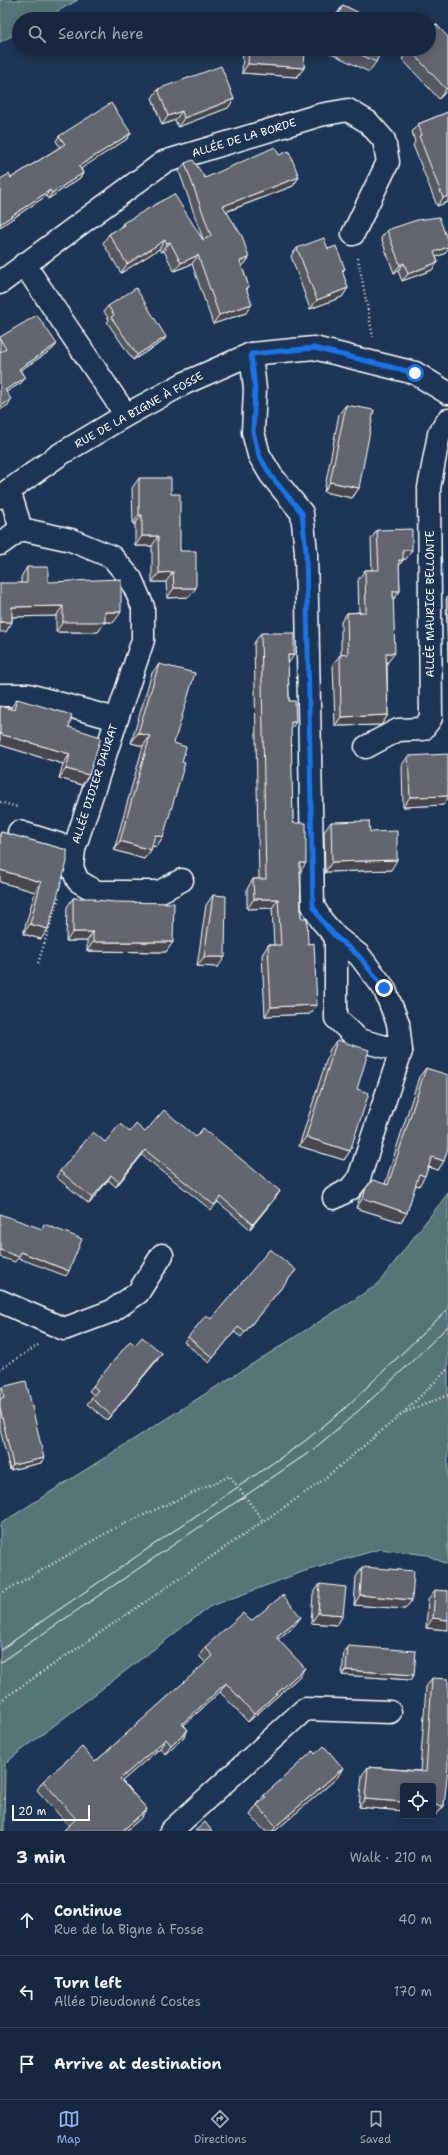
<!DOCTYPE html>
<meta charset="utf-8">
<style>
body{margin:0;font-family:"Shantell Sans",sans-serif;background:#23344c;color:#f1f3f6}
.controls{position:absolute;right:12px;bottom:12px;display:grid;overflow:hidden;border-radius:4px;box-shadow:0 2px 10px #0003}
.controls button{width:36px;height:36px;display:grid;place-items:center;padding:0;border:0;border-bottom:1px solid #35445a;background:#162841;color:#f1f3f6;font:20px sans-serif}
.scale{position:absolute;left:12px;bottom:10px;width:78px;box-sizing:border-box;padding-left:4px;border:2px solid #fff;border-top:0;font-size:11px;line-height:14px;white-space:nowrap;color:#fff;-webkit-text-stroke:3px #1d3557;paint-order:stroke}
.stop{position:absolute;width:12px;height:12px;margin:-9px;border:3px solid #1a73e8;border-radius:50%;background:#fff}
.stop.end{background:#1a73e8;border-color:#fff;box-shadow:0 1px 4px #0008}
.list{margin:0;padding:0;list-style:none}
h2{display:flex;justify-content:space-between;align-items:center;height:52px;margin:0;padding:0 16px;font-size:17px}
h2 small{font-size:13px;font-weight:400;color:#9ea6b1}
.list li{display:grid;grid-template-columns:26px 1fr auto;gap:12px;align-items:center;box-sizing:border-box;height:72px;padding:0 16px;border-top:1px solid #35445a}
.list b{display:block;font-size:15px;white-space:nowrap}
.list p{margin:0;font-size:13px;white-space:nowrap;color:#9ea6b1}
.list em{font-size:13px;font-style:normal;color:#9ea6b1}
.icon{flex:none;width:22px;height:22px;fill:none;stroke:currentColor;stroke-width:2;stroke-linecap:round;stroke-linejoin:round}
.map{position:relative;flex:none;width:448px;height:1831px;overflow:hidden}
.search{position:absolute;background:#162841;box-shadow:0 2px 10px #0003;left:12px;right:12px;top:12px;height:44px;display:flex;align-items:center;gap:10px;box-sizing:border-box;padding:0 14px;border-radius:22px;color:#9ea6b1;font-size:15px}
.sheet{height:268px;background:#162841}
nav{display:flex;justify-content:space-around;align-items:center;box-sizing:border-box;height:56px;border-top:1px solid #35445a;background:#162841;font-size:11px;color:#9ea6b1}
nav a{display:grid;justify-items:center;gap:2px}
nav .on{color:#95b2f1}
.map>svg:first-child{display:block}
</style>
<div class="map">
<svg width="448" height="1831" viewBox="0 0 448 1831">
<rect width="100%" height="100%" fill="#1d3557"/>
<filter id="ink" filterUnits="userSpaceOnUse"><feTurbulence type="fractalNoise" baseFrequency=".025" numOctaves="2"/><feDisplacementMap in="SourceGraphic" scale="8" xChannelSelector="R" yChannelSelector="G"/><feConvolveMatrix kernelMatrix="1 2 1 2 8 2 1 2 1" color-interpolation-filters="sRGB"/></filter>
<g filter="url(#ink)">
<g fill="#547676" stroke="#aababa">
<path d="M0,0H78L43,19H19V32L0,42Z"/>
<path d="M448,1193V1565L427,1555L380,1549L302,1572L209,1607L5,1763L4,1831H0V1524L377,1285Z"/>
</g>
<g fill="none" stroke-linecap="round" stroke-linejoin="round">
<defs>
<g id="minor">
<path d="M24,264L126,415"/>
<path d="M0,283L164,162L320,115L348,110L368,122L384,140L388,162L353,234"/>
<path d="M251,354L255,389L253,432L259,455L271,475L302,513L306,552L313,906L322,921L336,937L359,955L384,988L398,1023L401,1051L359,1178L350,1189L334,1198"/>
<path d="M9,490L21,529"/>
<path d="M0,497L59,455L126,415L185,383L251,354L314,348L415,373L448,393"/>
<path d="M0,544L21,529L71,540L112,557L131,579L143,607V640L74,849L72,867L78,881L97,892H159L182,880"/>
<path d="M0,695H29L116,719"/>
<path d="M366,747L398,730L423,729L431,718L429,488L439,434L448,420"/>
<path d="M19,832L74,849"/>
<path d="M336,937V1018L359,1040L401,1051"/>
<path d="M0,1301L64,1329L112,1311L138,1293L162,1255"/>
<path d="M171,1831L305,1709L390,1712"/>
</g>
</defs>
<use href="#minor" stroke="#fff" stroke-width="25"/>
<g stroke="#fff" stroke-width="2.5" stroke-dasharray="1 3" stroke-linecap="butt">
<path d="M358,258L373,337"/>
<path d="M0,802L17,807"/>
<path d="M38,963L59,897"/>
<path d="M0,1369L40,1344"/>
<path d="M406,1412L448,1395"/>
<path d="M0,1594L115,1528L230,1476L263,1521"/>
<path d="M0,1701L318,1484L403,1413L448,1369"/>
</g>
<use href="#minor" stroke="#1d3557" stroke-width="22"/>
<g stroke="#fff" stroke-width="1">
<path d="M0,1650L305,1441L343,1410L448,1309"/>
<path d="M0,1663L311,1451C359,1412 404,1370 448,1326"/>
</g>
</g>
<g fill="#56585f" stroke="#fff">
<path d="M343,5L371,19H334L336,15Z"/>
<path d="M448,37V90L439,99L402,59L409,49Z"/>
<path d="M243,49H305L304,68L297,77L242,73Z"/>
<path d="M322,49H382L376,62L369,72Z"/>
<path d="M158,89L234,99L228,108L178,127L175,120L162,125L152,98Z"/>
<path d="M448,112V202L437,206L413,145L415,142L412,132L418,124Z"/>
<path d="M131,133L127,139L81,168L83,173L80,178L48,199L46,196L0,227V179L11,178L60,147L56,141L59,136Z"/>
<path d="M279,155L299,177L293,186L226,212L249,258L243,266L242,267L249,287L247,289L246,313L213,324L192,264L174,271L164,251L161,252L159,249L121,273L103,243L109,234L120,228L123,223L203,239L179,171L185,163L205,178Z"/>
<path d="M387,230L444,254L436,257L438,262L432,270L402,281L398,271L394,273L381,238Z"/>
<path d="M297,248L328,249L345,269L342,272L348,288L342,297L310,309L291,256Z"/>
<path d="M108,306L166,337L162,342L133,360L107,322L109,320L104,311Z"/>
<path d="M0,337L53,349L20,370L25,378L21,383L6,392L8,405L1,352L0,350Z"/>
<path d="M346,405L359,488L352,498L324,492L339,414Z"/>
<path d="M139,478L171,494L180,551L189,597L167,598L166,582H152V546H135V524H133L132,488Z"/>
<path d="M377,530L406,559H403V560L399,566L400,591L393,600L388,662H387L388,715L381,725L335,726L333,664L340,655H341V622L347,613L359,612L358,580L365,570H372L371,539Z"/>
<path d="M27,567L48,582L114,622H105L98,632H56V616L12,617V622L6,632L21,583V577Z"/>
<path d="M448,596V663L446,599Z"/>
<path d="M261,633L288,663L293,823L300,872L301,918L308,944L317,1005L310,1014L265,1016L262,955L268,945H274L272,908L247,909V889L253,879H259L254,643Z"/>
<path d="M159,664L174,743L182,762L163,837L156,847L152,846L151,850L144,859L114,850L143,746L131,743L152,673Z"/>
<path d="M17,699L69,727L89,775L82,785L59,778L63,764L0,745V706L10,709Z"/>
<path d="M408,756L443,805L403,807L402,765Z"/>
<path d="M331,822L370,832L391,870L325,872L324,832Z"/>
<path d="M1,832L67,850L48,929L41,939L23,934L35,892L0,882V833Z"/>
<path d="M213,895L218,967L197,966L206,905Z"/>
<path d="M73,898L95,900L173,942L166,952L87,951V941H66L67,907Z"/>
<path d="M337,1040L357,1089L350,1151L344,1160L299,1146L330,1049Z"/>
<path d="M426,1068L444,1161L438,1170L429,1167L419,1186L416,1185L401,1222L356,1208L360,1197L366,1188L385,1184L419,1077Z"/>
<path d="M130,1132H145L196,1137L280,1191L250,1229L218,1202L211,1210L142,1155L116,1187L108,1180L89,1204L56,1177L60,1171L105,1142Z"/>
<path d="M296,1270L241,1337L234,1332L209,1363L184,1342L188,1337L211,1319Z"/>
<path d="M135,1345L158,1359L107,1420L87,1404L94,1395L89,1391L93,1386Z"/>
<path d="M2,1387L41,1463L10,1470L0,1429V1389Z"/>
<path d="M362,1567L412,1600L405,1609L354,1605L356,1577Z"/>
<path d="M320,1584L343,1615L337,1625L311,1623L313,1594Z"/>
<path d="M435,1590L448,1630L426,1628L428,1599Z"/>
<path d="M251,1621L295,1625L278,1639L299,1677L248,1722L220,1692L184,1725L188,1730L182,1739L165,1754L160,1748L122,1781L147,1809L141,1818L126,1831H63L69,1826L37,1790L43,1781L95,1762L206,1663L199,1656L205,1647Z"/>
<path d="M348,1646L414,1675L411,1680L342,1675L344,1651Z"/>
<path d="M432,1678L444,1806L437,1814H433V1786H403V1811L359,1807L362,1775L368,1767L420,1771L426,1687Z"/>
<path d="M337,1778L275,1831H265L250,1815L264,1795Z"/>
</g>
<g fill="#46474d" stroke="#fff">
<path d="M248,64L304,68L297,77L242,73Z"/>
<path d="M448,87V90L439,99L446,89Z"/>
<path d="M234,99L228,108L178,127L184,118Z"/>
<path d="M182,111L175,120L162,125L168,116Z"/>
<path d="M131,133L127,139L76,172L79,166Z"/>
<path d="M83,173L80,178L48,199L52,193Z"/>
<path d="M299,177L293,186L217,215L223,206Z"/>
<path d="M50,190L46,196L0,227V224Z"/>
<path d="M448,196V202L437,206L443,198Z"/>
<path d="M165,240L159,249L121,273L127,264Z"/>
<path d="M170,242L164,251L161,252L167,243Z"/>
<path d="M448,247V249L444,254L428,260L434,252Z"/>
<path d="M198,255L192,264L174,271L181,263Z"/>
<path d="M249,258L243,266L234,270L240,261Z"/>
<path d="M438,262L432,270L402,281L408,274Z"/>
<path d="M404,263L398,271L394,273L400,265Z"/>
<path d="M348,288L342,297L310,309L317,300Z"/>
<path d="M252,304L246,313L213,324L219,315Z"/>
<path d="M166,337L162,342L133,360L137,355Z"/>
<path d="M57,344L53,349L15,374L19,369Z"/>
<path d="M25,378L21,383L1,395L5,390Z"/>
<path d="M11,399L8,405L0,410V407Z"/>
<path d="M330,482L359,488L352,498L324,492Z"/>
<path d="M139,515H142L135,524H133Z"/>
<path d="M142,536H158L152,546H135Z"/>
<path d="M403,550H412L406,559H396Z"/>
<path d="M399,560H403L396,569Z"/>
<path d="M173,572L166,582H152L159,573Z"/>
<path d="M174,588H196L189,597L167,598Z"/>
<path d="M393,591H400L393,600Z"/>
<path d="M63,606L56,616L5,617L12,607Z"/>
<path d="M105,612H121L114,622H103H105L98,632H56L63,622Z"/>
<path d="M0,622H12L6,632H0Z"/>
<path d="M386,653H395L388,662H380Z"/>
<path d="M288,655H294L288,664Z"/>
<path d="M388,715L381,725L335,726L341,717Z"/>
<path d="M291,722H296L289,732Z"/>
<path d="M138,733L150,736L143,746L131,743Z"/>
<path d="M0,734L70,754L63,764L0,745Z"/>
<path d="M66,769L89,775L82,785L59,778Z"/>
<path d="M448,796V798L443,805L403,807L410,797Z"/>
<path d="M155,835L163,837L156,847L148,844Z"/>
<path d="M120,841L151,850L144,859L114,850Z"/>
<path d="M397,860L391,870L325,872L332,862Z"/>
<path d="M300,863H306L300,872Z"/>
<path d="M0,870L41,882L35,892L0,882Z"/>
<path d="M254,899H278L272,908L247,909Z"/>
<path d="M30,924L48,929L41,939L23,934Z"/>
<path d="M73,932H93L87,941H66Z"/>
<path d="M93,942H173L166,952L87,951Z"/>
<path d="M204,957H225L218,967L197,966Z"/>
<path d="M317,1005L310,1014L265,1016L271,1007Z"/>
<path d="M306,1137L350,1151L344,1160L299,1146Z"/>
<path d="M145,1150L142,1155L116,1187L119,1182Z"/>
<path d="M432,1157L444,1161L438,1170L426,1166Z"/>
<path d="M419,1174L425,1176L419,1186L413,1184Z"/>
<path d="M111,1175L108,1180L89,1204L92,1198Z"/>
<path d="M280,1191L277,1196L250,1229L253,1224Z"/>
<path d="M363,1198L407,1213L401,1222L356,1208Z"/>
<path d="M0,1250L21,1252L69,1271L66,1276L18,1258L15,1262L0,1257Z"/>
<path d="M162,1353L158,1359L107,1420L111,1415Z"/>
<path d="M44,1458L41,1463L10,1470L13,1465Z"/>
<path d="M360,1595L412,1600L405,1609L354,1605Z"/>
<path d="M318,1613L343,1615L337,1625L311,1623Z"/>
<path d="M301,1617L295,1625L270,1646L276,1637Z"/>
<path d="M433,1618L448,1620V1630L426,1628Z"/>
<path d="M305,1668L299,1677L248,1722L254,1714Z"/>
<path d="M346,1670L414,1675L411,1680L342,1675Z"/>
<path d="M226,1683L220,1692L176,1732L182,1724Z"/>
<path d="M188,1730L182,1739L165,1754L171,1745Z"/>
<path d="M166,1739L160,1748L114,1788L120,1779Z"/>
<path d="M343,1768L337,1778L275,1831H273L276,1826Z"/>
<path d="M365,1799L403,1802V1811L359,1807Z"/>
<path d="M433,1805L444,1806L437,1814H433Z"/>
<path d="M147,1809L141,1818L126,1831H122Z"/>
</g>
<g fill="#64666e" stroke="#fff">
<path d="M343,5L371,19H336Z"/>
<path d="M436,24L448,37V87L446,89L409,49H429V31Z"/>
<path d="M249,49H305L304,68L248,64Z"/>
<path d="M349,49H382L376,62Z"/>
<path d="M221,66L234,99L184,118L182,111L168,116L158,89Z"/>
<path d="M111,103L131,133L79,166L83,173L52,193L50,190L0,224V179L9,174L11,178L65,144L59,136Z"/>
<path d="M448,112V196L443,198L419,136L422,135L418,124Z"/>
<path d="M275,147L279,155L289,151L299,177L223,206L242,236L249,258L240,261L249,287L246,288L252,304L219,315L198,255L181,263L170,242L167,243L165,240L127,264L109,234L124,225L123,223L174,194L203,240L211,236L185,163L193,160L205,178Z"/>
<path d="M439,217L448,242V247L434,252L438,262L408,274L404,263L400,265L387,230L417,220Z"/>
<path d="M324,238L328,249L336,246L345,269L342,270L348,288L317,300L297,248Z"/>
<path d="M136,288L166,337L137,355L111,317L114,315L108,306Z"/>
<path d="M37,315L57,344L19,369L25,378L5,390L11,399L0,407V352L6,349L0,339V337Z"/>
<path d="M346,405L374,410L359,488L330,482Z"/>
<path d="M139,478H171V494H180V551H196V588H174L173,572L159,573L158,536H142V515H139Z"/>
<path d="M412,529V550H403V560H399L400,591H393L395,653H386L388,715L341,717L340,655L348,654L347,613L366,612L365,570H379L377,530Z"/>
<path d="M27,567H48V582L121,579V612H105V622H63V606L12,607V622H0V583H27Z"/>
<path d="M261,633H294V655H288L289,701H295L296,722H291L293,823H306V863H300L301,918H307L308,944L314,943L317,1005L271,1007L268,945H281L278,899H254L253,879H266Z"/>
<path d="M159,664L195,673L174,743L186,747L182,762L185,763L163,837L155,835L151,850L120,841L150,736L138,733Z"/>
<path d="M17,699L72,715L69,727L101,737L89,775L66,769L70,754L0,734V706L14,710Z"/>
<path d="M448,754V796L410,797L408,756Z"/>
<path d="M369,821L370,832L397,831V860L332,862L331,822Z"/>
<path d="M1,832L67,850V862L48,929L30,924L41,882L0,870V835Z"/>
<path d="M213,895L226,896L225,957H204Z"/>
<path d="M73,898H95V900L115,902L174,903L173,942H93V932H73Z"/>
<path d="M337,1040L369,1050L357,1089L369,1093L350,1151L306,1137Z"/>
<path d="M426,1068L448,1075V1148L444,1161L432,1157L425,1176L419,1174L407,1213L363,1198L366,1188L373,1180L388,1185Z"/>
<path d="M164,1110L196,1137L203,1128L280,1191L253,1224L221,1197L214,1205L145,1150L119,1182L111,1175L92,1198L60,1171L93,1132L105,1142L120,1124L130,1132L136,1124L145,1132Z"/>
<path d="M0,1214L42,1229L44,1224L82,1239L69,1271L21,1252L19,1257L0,1250Z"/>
<path d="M270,1249L296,1270L245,1332L238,1327L213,1358L188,1337L206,1315L211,1319Z"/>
<path d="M142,1337L162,1353L111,1415L91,1398L98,1390L93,1386L130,1341L135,1345Z"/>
<path d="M26,1381L44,1458L13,1465L0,1408V1399L4,1398L2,1387Z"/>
<path d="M362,1567L414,1571L412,1600L360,1595Z"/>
<path d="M320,1584L346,1587L343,1615L318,1613Z"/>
<path d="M435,1590L448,1591V1620L433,1618Z"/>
<path d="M283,1595L301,1617L276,1637L305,1668L254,1714L226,1683L182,1724L188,1730L171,1745L166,1739L120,1779L147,1809L122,1831H63L76,1819L43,1781L82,1747L95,1762L213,1656L205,1647L243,1613L251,1621Z"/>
<path d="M348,1646L416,1651L414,1675L346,1670Z"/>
<path d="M432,1678L448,1679V1767L444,1806L433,1805V1786H403V1802L365,1799L368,1767L426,1772Z"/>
<path d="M324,1746L343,1768L276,1826L257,1805L266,1798L264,1795L313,1751L315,1754Z"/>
<path d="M205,1822L212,1831H195Z"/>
</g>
</g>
<g fill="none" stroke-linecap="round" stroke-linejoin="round" filter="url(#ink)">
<path stroke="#1a73e8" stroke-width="5" d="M384,988L359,956L336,937L322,921L313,906L306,552L302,513L271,476L259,455L253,432L255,389L251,354L314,348L415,373"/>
</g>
<g text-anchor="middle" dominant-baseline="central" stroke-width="3" stroke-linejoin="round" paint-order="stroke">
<g font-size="11" fill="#fff" stroke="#1d3557">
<text transform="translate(244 138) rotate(-17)">ALLÉE DE LA BORDE</text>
<text transform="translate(139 410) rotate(-29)">RUE DE LA BIGNE À FOSSE</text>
<text transform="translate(430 604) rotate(-90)">ALLÉE MAURICE BELLONTE</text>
<text transform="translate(95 784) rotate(-72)">ALLÉE DIDIER DAURAT</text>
</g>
</g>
</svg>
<div class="controls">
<button><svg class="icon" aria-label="locate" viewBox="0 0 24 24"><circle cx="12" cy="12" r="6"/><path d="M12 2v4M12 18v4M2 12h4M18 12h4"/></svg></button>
</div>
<div class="scale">20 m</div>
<div class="stop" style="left:415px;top:373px"></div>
<div class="stop end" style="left:384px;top:988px"></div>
<div class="search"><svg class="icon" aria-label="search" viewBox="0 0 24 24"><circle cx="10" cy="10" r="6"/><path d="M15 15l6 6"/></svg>Search here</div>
</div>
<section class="sheet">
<h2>3 min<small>Walk · 210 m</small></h2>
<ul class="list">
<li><svg class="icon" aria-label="ahead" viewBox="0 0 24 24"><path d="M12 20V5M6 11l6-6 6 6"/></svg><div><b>Continue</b><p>Rue de la Bigne à Fosse</p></div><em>40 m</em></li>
<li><svg class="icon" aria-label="left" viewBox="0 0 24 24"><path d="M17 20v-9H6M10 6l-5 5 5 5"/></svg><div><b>Turn left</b><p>Allée Dieudonné Costes</p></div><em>170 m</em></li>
<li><svg class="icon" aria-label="arrive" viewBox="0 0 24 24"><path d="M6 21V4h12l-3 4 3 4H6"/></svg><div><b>Arrive at destination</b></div></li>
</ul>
</section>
<nav>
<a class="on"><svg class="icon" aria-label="map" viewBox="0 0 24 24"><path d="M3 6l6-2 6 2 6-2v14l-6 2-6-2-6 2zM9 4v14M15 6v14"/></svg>Map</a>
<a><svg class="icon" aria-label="directions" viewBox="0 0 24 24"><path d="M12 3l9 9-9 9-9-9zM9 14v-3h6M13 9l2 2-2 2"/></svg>Directions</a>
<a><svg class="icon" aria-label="saved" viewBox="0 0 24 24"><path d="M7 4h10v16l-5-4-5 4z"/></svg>Saved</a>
</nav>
